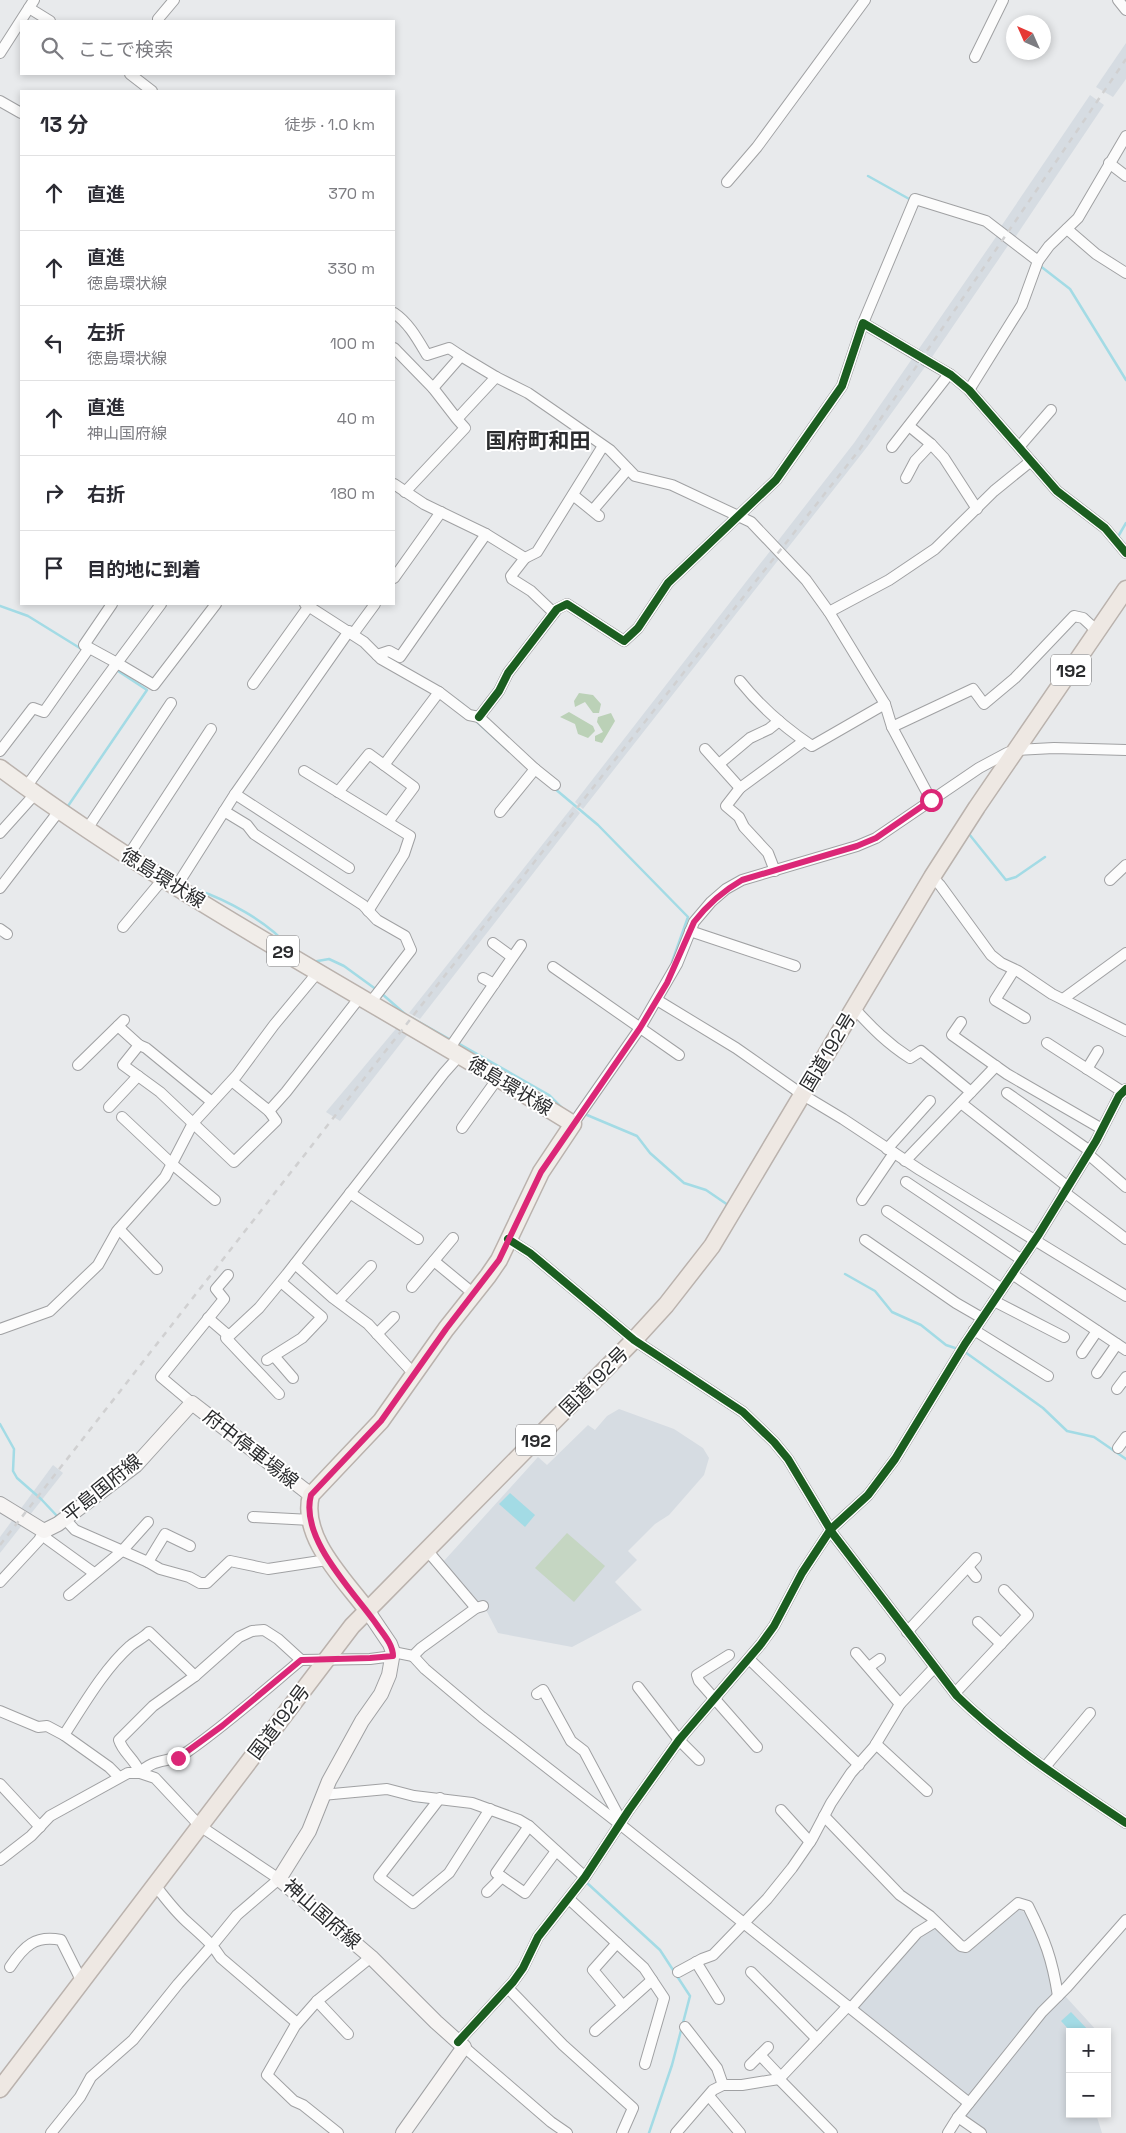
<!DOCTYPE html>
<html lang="ja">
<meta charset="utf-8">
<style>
body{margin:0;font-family:"Space Grotesk","Noto Sans JP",sans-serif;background:#f7f7f7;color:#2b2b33}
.controls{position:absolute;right:15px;bottom:15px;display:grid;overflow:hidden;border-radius:0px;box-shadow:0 2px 8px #0003}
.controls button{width:45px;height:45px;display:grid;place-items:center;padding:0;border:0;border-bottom:1px solid #e1e1e2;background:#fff;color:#2b2b33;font:25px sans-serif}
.compass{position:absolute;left:1006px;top:15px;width:45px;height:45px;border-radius:50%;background:#fff;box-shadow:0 2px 8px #0003;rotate:315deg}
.stop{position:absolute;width:15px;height:15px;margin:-11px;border:4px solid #db2777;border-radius:50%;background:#fff}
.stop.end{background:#db2777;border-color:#fff;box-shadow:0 1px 5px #0008}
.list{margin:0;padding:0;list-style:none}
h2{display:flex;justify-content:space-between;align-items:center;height:65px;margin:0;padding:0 20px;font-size:21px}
h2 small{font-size:16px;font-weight:400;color:#7c7c81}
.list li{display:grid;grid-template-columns:32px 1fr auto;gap:15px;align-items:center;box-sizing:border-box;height:75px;padding:0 20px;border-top:1px solid #e1e1e2}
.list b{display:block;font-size:19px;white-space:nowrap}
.list p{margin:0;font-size:16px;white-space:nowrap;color:#7c7c81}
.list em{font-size:16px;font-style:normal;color:#7c7c81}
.icon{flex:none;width:28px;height:28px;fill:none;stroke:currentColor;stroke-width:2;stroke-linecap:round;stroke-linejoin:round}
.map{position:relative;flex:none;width:1126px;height:2133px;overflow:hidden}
.search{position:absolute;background:#fff;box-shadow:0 2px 8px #0003;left:20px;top:20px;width:375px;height:55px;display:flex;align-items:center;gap:12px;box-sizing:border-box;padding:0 18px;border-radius:0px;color:#7c7c81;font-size:19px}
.panel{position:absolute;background:#fff;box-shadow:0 2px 8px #0003;left:20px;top:90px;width:375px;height:515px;border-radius:0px}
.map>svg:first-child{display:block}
</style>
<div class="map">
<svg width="1126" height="2133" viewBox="0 0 1126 2133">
<rect width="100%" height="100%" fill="#e8eaec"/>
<g fill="#d6dce2">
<path d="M1126,43V79L1113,97L1096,87Z"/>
<path d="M1090,95L1104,105L1014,239L1000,228Z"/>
<path d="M998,234L1009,244L930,360L867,447L583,809L575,802L854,443Z"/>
<path d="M573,806L580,813L420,1019L409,1013Z"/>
<path d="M405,1018L415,1025L340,1121L326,1112Z"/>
<path d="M619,1409L674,1429L703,1448L709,1458L704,1475L669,1515L655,1524L628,1551L637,1560L615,1582L642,1610L572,1647L498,1633L486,1610L443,1562L538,1457L547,1465L588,1425L595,1430L607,1416Z"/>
<path d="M53,1465L63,1473L0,1553V1537Z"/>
<path d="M1017,1908L1026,1913L1044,1944L1053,1997L972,2095L962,2094L857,2008L917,1937L929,1929H937L959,1950Z"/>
<path d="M1062,1995L1066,1997L1098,2032H1070V2114H1096L1102,2133H986L963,2116L1007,2060Z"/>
</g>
<path fill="#c5d6c2" d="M567,1533L605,1566L574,1602L535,1568Z"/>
<g fill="#bbd1b7">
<path d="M579,693L593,695L601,704L599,713H593L585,702L575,707L574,701Z"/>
<path d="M569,712L593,726L595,731L588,738L578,734L575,724L560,717Z"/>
<path d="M611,713L615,721L602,743L595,741V736L603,732L597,722L598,717Z"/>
</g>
<g fill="#a3dbe5">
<path d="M510,1493L535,1515L525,1527L499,1504Z"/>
<path d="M1071,2012L1090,2032H1071L1061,2021Z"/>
</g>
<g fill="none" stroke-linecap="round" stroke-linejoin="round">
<g stroke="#a3dbe5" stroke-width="2.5">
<path d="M868,176L911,200"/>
<path d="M1039,265L1070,289L1126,380"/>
<path d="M1119,535L1126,523"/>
<path d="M0,606L28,616L83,650"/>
<path d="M457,700L468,709"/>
<path d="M475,720L508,750"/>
<path d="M554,788L598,825L688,917L672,962"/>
<path d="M66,809L147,690L115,669"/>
<path d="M969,834L1006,880L1016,877L1045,857"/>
<path d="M195,889C227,900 267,921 289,947"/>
<path d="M312,962L329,959L344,966L377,990"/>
<path d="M381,993L405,1014"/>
<path d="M410,1017L451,1040"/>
<path d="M456,1042L549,1095L563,1109"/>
<path d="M587,1115L637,1136L650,1153L684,1183L706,1190L728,1205"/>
<path d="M845,1274L875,1291L892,1312L921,1325L946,1345L958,1349"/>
<path d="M965,1352L1043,1408L1067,1431L1094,1437L1126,1459"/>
<path d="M0,1424L14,1449L13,1471L17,1478L41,1499L58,1517"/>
<path d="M412,1800L426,1802"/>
<path d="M586,1882L660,1950L690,1996L672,2065L649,2133"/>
</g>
<defs>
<g id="minor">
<path d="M1118,0L1126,10"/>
<path d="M29,8L50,21"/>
<path d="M159,21L158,19L174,0"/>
<path d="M0,53L34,0"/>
<path d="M975,57L1003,0"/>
<path d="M130,74L152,91"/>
<path d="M0,101L21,113"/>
<path d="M1109,163L1126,176"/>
<path d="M727,182L757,147L865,0"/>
<path d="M1067,229L1096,254L1126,273"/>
<path d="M394,313C409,323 418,340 427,355L449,348L461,356"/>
<path d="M863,323L915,199L986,221L1038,261"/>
<path d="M394,348L433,388"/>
<path d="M925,360L951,375L969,390L1057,491L1105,528L1126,553"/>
<path d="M496,377L528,393L557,413L610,450L635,476L672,485L751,522L806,580L829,612L885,704L892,727L931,800"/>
<path d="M969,390L1022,305L1038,261L1049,246L1078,218L1126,136"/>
<path d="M931,444L944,458L977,509"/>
<path d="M892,447L949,374"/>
<path d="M1019,447L1051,410"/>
<path d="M906,478L915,461L931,444L909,426"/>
<path d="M405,492L465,428L457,419L496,377L461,356L433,388L457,419"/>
<path d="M573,495L599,516"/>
<path d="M593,510L628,469"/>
<path d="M486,534L525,558L511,576L512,579L531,591L554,613"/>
<path d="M525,558L537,552L603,446"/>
<path d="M394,578L441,512"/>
<path d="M161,604L117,663L154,685L216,604"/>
<path d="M305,604L364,642L381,659L439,692L469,715L479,717L535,769L500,812"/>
<path d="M829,612L889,580L935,549L994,491L1031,461"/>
<path d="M353,634L375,604"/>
<path d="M377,655L389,651L400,657L486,534L424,504L394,484"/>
<path d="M740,681C760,706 785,728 812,746L885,704"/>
<path d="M253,684L309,606"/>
<path d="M479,717L499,691L508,673L557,609L567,604L624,641L638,628L668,583L776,480L842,386L863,323L920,357"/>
<path d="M892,727L973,689L984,704L1015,678L1074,616L1083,618L1097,631"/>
<path d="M705,749L740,788"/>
<path d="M0,751L33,708L44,712L89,648"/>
<path d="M719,764L750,738L769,729L779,721"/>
<path d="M384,765L439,692"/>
<path d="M535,769L555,785"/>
<path d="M304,771L410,836L404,854L368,911"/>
<path d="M26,787L117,663L84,645L112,604"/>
<path d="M338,792L369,754L414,787L388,822"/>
<path d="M235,794L349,868"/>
<path d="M224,811L247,825L254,834L363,905L377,920L405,936L411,950L370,1003"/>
<path d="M87,829L171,703"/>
<path d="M0,833L35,794"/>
<path d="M128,856L211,729"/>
<path d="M775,871L768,853L744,827L739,817L726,806L740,788L804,741"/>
<path d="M932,877L940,885L991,955L1001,963L1018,971L1052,994L1126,1031"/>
<path d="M1110,880L1126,865"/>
<path d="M176,887L235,794L349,631"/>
<path d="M0,888L59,811"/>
<path d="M123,927L163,879"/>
<path d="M0,929L7,934"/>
<path d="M690,931L795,966"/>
<path d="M493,943L512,957"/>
<path d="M553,967L679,1055"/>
<path d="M1014,970L995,1000L1025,1018"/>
<path d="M483,978L494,984"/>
<path d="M1063,999L1126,953"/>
<path d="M657,1000L736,1048L803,1095L843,1119L920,1170L1126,1296"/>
<path d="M854,1008C872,1028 888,1044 910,1058L921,1051L971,1092"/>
<path d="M961,1022L952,1035L1007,1074L1102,1129"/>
<path d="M118,1026L139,1045L146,1048L212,1102"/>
<path d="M1047,1043L1123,1092"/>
<path d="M139,1045L123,1065L160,1092L234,1162L276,1121L269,1111"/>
<path d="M449,1049L521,945"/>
<path d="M78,1065L124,1020"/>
<path d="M1087,1069L1098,1051"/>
<path d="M232,1081L269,1111L286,1092L360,997"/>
<path d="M1007,1093L1090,1151"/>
<path d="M961,1103L1068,1187"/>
<path d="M109,1107L138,1076"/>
<path d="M122,1117L172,1164L215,1200"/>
<path d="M573,1124L640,1028L677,964L694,922L711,902L726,889L742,880L857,846L876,838L979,768L1007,753L1015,750L1054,748L1126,750"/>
<path d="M462,1128L498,1078"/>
<path d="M887,1149L930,1101"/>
<path d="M1088,1154L1126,1187"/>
<path d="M905,1161L996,1066"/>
<path d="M906,1182L1022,1260"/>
<path d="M1064,1192L1126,1239"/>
<path d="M350,1193L418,1239"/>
<path d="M862,1200L894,1153"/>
<path d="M887,1211L1002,1289"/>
<path d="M119,1229L157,1269"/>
<path d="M508,1239L530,1253L634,1340L743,1412L774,1442L788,1459L833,1534L957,1696C1007,1745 1068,1784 1126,1823"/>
<path d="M865,1240L956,1303L982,1318"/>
<path d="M434,1261L474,1294"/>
<path d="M295,1264L333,1298L368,1324L414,1374"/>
<path d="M1012,1274L1126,1350"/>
<path d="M412,1287L453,1238"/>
<path d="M338,1301L371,1266"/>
<path d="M994,1301L1064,1337"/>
<path d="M208,1318L229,1336L259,1308L287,1274L444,1073L460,1055"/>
<path d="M0,1329L50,1311L98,1265L117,1231L165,1177L193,1123L237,1075L274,1025L318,972"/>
<path d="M974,1330L1048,1376"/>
<path d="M377,1334L394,1317"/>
<path d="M226,1338L279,1394"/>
<path d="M1082,1353L1097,1331"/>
<path d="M274,1356L293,1378"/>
<path d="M267,1360L302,1338L322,1317L281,1282"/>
<path d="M1097,1373L1117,1344"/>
<path d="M1117,1389L1126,1377"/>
<path d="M192,1403L161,1377L224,1299L216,1289L228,1275"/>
<path d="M1118,1448L1126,1437"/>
<path d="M253,1517L311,1520"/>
<path d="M65,1519L75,1530L148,1562L160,1569L189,1577L200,1583H207L230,1561L268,1569L327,1560"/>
<path d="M44,1531L47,1539L94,1573"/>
<path d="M426,1549L476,1608"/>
<path d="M148,1562L165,1534L190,1546"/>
<path d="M968,1567L976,1577"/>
<path d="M0,1582L39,1540L44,1531"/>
<path d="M69,1595L122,1551L148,1522"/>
<path d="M978,1622L1001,1644"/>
<path d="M907,1632L976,1558"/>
<path d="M393,1652L413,1656L421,1648L476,1608L483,1606"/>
<path d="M856,1653L900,1704"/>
<path d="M729,1655L697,1675L699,1681L757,1747"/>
<path d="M413,1656L425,1669L482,1717L621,1825L969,2103"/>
<path d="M749,1659L859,1765"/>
<path d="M301,1660C264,1691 227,1724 187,1752C170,1764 154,1757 140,1773C135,1759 123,1753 119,1740L153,1706L195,1676L239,1637L252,1631L264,1630L278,1639L301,1660L370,1659L393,1656"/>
<path d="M869,1667L880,1659"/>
<path d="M638,1687L679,1740L699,1760"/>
<path d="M955,1693L1028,1615L1004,1590"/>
<path d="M537,1694L543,1690L571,1741L584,1751L617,1813L621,1824"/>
<path d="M0,1711L38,1727L47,1726L64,1735L109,1767L119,1777"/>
<path d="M64,1735C83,1706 104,1669 130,1646C136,1641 143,1638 149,1632L195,1676"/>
<path d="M876,1744L927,1791"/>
<path d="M1045,1767L1090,1713"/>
<path d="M0,1784L40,1827"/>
<path d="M322,1795L387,1789L414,1796L472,1803L519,1820L529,1826L585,1877"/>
<path d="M440,1798L379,1877L413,1903L449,1873L490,1809"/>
<path d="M781,1810L810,1842"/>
<path d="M824,1816L900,1895L930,1916L961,1946L966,1947L1018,1903L1028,1906C1045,1940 1052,1958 1058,1996"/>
<path d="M529,1826L496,1873L525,1893L556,1851"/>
<path d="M0,1860L31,1836L50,1816L128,1773H140L155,1778L200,1826L279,1879L237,1915L215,1942L178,1984L133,2040L91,2077L80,2097L51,2133"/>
<path d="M155,1885C165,1898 174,1910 186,1921C200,1934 211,1942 221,1958L297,2023"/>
<path d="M487,1892L502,1877"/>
<path d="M569,1899L644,1968L664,1998L645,2064"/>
<path d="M617,1943L593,1970L623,2006"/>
<path d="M696,1962L719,1999"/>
<path d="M10,1967C24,1946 35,1935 61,1940L82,1982"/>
<path d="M678,1972L702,1959L713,1955L767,1899L792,1868L812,1839L831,1803L851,1773L874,1747L900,1704L934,1668"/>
<path d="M751,1972L817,2039"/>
<path d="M508,1988L563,2045L633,2108L622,2133"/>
<path d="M317,2001L348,2034"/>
<path d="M851,2008L917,1933L935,1922"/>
<path d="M685,2027L717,2068L723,2085"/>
<path d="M595,2031L652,1980"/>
<path d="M458,2042L513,1982L523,1968L538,1937L585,1877L629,1810L679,1740L761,1644L774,1626L802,1573L831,1529L868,1495L895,1459L965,1344L1039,1234L1096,1141L1119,1096L1126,1089"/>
<path d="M464,2047L551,2122L567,2133"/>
<path d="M760,2055L777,2073L779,2079L832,2133"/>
<path d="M750,2065L768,2047"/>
<path d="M709,2096L740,2133"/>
<path d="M958,2117L981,2133"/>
<path d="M338,2133L303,2105L294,2101L267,2075L295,2026L317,2001L371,1957"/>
<path d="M676,2133L713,2090L723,2085H742L779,2079L848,2006"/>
<path d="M948,2133L958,2117L1042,2012L1067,1987L1126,1920"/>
</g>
<g id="secondary">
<path d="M0,1504L44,1531L58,1524L136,1465L192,1403L311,1495"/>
<path d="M367,1610L390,1644L393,1652L389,1675L381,1694L362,1721L329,1781L309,1831L279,1879L371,1957L436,2022L464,2047L403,2133"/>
</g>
<path id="primary" d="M0,768C181,902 382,1005 573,1124L541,1172L499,1260L488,1276L446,1329L381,1421L311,1495C300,1537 344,1579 367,1610"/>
<path id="trunk" d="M0,2089L352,1626L634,1340L666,1305L712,1246L932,877L977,807L1126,589"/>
</defs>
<use href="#minor" stroke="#a0a1a3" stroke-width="12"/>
<use href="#secondary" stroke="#a0a1a3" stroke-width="16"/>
<use href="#primary" stroke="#bab2ad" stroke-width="19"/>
<use href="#trunk" stroke="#bab2ad" stroke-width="19"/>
<use href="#minor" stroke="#fcfcfc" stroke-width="10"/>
<use href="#secondary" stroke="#f6f4f3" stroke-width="14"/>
<use href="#primary" stroke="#f1ede9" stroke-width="16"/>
<use href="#trunk" stroke="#eee8e3" stroke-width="16"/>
<path stroke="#d0d0d1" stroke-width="2.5" stroke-dasharray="6 6" stroke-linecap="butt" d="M0,1545L409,1021L860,449L1126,59"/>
<defs>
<g id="cycleway">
<path d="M479,717L499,691L508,673L557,609L567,604L624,641L638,628L668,583L776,480L842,386L863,323L951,375L969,390L1057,491L1105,528L1126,553"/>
<path d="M508,1239L530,1253L634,1340L743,1412L774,1442L788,1459L833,1534L957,1696C1007,1745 1068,1784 1126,1823"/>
<path d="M458,2042L513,1982L523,1968L538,1937L585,1877L629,1810L679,1740L761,1644L774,1626L802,1573L831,1529L868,1495L895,1459L965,1344L1039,1234L1096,1141L1119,1096L1126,1089"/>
</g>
</defs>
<use href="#cycleway" stroke="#fff" stroke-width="11"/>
<use href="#cycleway" stroke="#1b5e20" stroke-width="8"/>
</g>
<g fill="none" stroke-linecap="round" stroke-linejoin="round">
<path stroke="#db2777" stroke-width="6" d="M178,1758L222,1726L301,1660L370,1658L393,1656C393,1644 383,1634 377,1625C354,1592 299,1538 311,1495L381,1421L446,1329L499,1260L541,1172L640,1028L667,983L694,922C708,904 723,891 742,880L857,846L876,838L931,800"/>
</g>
<g text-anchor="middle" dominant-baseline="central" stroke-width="4" stroke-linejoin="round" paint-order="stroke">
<g fill="#fff" stroke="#6b6b6d" stroke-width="1">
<rect x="1051" y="654.5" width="40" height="31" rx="4"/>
<rect x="267" y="935.5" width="32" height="31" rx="4"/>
<rect x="516" y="1424.5" width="40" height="31" rx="4"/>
</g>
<g font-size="18" font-weight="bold" fill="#2b2c2e">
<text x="1071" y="670">192</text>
<text x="283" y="951">29</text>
<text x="536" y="1440">192</text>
</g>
<g font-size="19" fill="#2b2c2e" stroke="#fff">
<text transform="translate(163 878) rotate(32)">徳島環状線</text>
<text transform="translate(828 1052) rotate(-59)">国道192号</text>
<text transform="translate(510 1086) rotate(31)">徳島環状線</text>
<text transform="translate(594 1381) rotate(-45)">国道192号</text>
<text transform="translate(251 1449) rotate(38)">府中停車場線</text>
<text transform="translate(102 1488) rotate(-39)">平島国府線</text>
<text transform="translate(279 1722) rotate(-53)">国道192号</text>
<text transform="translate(322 1914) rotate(41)">神山国府線</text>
</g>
<g font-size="21" font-weight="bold" fill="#2b2c2e" stroke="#fff">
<text x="538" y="440">国府町和田</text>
</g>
</g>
</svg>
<div class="controls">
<button>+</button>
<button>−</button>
</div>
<svg class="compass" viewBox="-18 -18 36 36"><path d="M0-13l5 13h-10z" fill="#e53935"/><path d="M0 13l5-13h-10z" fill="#7c7c81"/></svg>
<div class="stop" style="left:931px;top:800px"></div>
<div class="stop end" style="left:178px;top:1758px"></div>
<div class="search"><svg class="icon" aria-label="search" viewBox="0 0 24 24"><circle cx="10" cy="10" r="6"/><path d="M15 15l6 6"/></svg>ここで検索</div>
<section class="panel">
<h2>13 分<small>徒歩 · 1.0 km</small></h2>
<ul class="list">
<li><svg class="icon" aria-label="ahead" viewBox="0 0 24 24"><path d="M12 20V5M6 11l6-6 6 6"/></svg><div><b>直進</b></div><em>370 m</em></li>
<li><svg class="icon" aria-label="ahead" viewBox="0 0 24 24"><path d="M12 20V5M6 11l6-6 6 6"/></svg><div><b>直進</b><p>徳島環状線</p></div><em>330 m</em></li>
<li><svg class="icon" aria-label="left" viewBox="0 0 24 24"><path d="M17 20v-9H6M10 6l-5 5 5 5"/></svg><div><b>左折</b><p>徳島環状線</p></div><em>100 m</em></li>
<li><svg class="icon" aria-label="ahead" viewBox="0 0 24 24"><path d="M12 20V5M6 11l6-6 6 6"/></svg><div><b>直進</b><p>神山国府線</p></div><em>40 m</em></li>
<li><svg class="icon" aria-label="right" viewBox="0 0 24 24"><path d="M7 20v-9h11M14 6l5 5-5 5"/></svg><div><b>右折</b></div><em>180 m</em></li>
<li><svg class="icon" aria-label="arrive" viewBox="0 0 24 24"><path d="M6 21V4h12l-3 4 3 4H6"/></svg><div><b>目的地に到着</b></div></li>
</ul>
</section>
</div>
